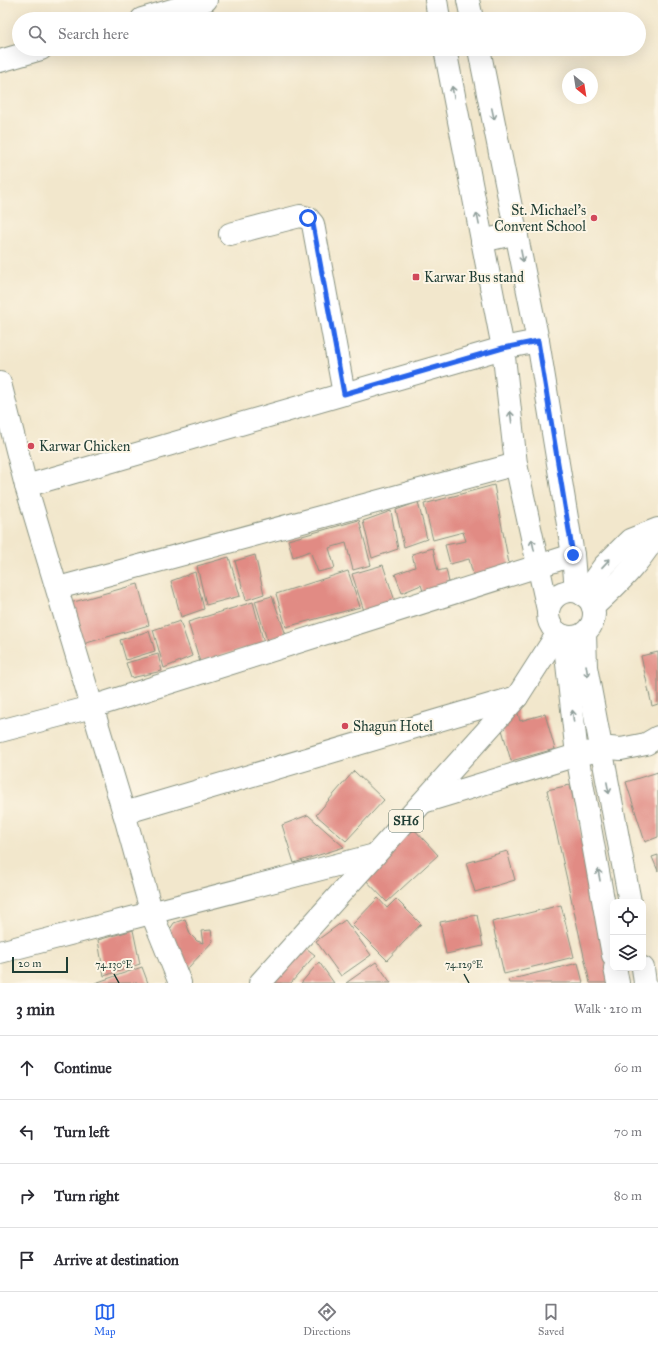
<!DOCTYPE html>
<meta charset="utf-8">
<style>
body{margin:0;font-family:"IM FELL Great Primer",serif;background:#f7f7f7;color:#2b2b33}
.controls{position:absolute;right:12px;bottom:12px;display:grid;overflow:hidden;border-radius:8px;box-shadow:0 4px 16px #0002}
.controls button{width:36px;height:36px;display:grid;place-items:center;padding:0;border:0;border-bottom:1px solid #e1e1e2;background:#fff;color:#2b2b33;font:20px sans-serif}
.compass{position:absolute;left:562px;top:68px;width:36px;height:36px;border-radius:50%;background:#fff;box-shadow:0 4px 16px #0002;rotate:150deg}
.scale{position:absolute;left:12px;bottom:10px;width:56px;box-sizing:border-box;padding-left:4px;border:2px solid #1f3d34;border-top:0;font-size:11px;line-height:14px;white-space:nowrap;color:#1f3d34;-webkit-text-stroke:3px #fcf5e5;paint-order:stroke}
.stop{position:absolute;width:12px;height:12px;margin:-9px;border:3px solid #2563eb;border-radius:50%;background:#fff}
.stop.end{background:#2563eb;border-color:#fff;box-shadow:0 1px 4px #0008}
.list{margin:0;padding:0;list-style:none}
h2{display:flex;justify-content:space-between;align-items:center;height:52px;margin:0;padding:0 16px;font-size:17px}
h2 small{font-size:13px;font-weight:400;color:#7c7c81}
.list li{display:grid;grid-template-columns:26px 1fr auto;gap:12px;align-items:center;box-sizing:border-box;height:64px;padding:0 16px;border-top:1px solid #e1e1e2}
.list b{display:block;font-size:15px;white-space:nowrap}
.list em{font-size:13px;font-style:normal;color:#7c7c81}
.icon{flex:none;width:22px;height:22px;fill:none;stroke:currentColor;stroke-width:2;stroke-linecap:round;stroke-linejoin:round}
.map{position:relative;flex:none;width:658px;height:983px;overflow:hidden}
.search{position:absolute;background:#fff;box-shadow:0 4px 16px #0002;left:12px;right:12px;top:12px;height:44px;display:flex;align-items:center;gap:10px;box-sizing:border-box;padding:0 14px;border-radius:22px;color:#7c7c81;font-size:15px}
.sheet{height:308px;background:#fff}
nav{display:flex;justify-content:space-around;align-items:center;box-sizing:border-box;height:56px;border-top:1px solid #e1e1e2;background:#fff;font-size:11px;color:#7c7c81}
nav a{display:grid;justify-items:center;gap:2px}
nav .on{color:#2563eb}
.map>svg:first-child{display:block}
</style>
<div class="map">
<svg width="658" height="983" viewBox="0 0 658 983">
<rect width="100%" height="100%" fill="#fcf5e5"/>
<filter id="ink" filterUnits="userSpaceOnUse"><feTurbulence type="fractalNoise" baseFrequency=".025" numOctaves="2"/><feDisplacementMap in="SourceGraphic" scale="8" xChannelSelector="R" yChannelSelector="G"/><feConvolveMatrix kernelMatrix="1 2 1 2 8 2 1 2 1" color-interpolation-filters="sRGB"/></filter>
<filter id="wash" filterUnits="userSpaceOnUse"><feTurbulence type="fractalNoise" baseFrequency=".012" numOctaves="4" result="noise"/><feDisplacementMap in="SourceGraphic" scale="16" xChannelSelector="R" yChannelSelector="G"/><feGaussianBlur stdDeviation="0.9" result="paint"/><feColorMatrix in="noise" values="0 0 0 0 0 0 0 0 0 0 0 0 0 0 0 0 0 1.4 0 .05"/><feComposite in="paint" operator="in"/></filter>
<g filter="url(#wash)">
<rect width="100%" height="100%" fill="#f2e7cc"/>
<g id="blocks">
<g fill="#e18b84">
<path d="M494,485L510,569L474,578L469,559L450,564L445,545L466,541L463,532L433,540L424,504Z"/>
<path d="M418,502L427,539L404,547L396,510Z"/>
<path d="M391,511L398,549L372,558L363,521Z"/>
<path d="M359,520L371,565L353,570L346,543L329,548L335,568L318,572L310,551L293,557L288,540Z"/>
<path d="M433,548L438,571L446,569L450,587L424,594L421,585L402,593L395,574L415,567L412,554Z"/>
<path d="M255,555L264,594L246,600L235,561Z"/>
<path d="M229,557L240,596L206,605L197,566Z"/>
<path d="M383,565L397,607L365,614L352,574Z"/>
<path d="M348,571L360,607L286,627L276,594Z"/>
<path d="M195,572L204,609L181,617L171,581Z"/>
<path d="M138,584L149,625L83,644L70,603Z"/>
<path d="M272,596L286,635L267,640L255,601Z"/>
<path d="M253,602L264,643L200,662L188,622Z"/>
<path d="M180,621L192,656L164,668L153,630Z"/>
<path d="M149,631L155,651L126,660L120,640Z"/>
<path d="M658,652V704L652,706L641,656Z"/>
<path d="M158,654L162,671L131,678L126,663Z"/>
<path d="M516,706L520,721L545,714L555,749L511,761L499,719Z"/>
<path d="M354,771L384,800L346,841L316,815Z"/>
<path d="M658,772V837L645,842L626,782Z"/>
<path d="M570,785L615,983H590L547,790Z"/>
<path d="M308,815L344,847L294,863L282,825Z"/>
<path d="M412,827L438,855L387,902L361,875Z"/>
<path d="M507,851L515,880L475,892L466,863Z"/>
<path d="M658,855V871L652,857Z"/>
<path d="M378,898L387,908L396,899L421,924L387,960L352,925Z"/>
<path d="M561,905L574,957L504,974L492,922Z"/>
<path d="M477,915L483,946L446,954L440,922Z"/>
<path d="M185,919L190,934L197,941L203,943L201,931L211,930L213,941L188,968L174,969L163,940L174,923Z"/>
<path d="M345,920L371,955L341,976L316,941Z"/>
<path d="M133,930L140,964L104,976L98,940Z"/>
<path d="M301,944L315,955L291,983H267Z"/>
<path d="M319,962L334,983H301Z"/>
<path d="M376,962L391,983H346Z"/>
<path d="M578,963L583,983H509L508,980Z"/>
<path d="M142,967L148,983H95Z"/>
</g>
</g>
</g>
<g filter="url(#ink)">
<use href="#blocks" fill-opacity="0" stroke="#889280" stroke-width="1"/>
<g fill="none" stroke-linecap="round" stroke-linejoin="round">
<defs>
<g id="minor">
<path d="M436,0L439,19"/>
<path d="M468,0L472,19"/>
<path d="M142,19L206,0"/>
<path d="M445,49L503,348L516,464L548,610"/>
<path d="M479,49L538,341L573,555L576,591"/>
<path d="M0,61L41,49"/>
<path d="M230,234L300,216L308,218L313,224L344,394"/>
<path d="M482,241L517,233"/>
<path d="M0,383L26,486L124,813L152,914L180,983"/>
<path d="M26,486L503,348L538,341"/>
<path d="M58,588L516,464"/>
<path d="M585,633L586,667L630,902"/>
<path d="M564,636L577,755L613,955"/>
<path d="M0,731L92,707L573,555"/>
<path d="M423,802L577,755L610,748L621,749L646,744L658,737"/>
<path d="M124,813L517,697"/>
<path d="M0,952L375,855"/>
<path d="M615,968L618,983"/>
<path d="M643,968L645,983"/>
</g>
<g id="major">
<circle cx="571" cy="614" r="23"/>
<path d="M583,595L604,566L630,540L658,529"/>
<path d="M593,607C619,583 640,563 658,532"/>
<path d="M260,983L517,697L558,633"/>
</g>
</defs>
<use href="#minor" stroke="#889280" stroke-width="24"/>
<use href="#major" stroke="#889280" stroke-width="24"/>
<use href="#minor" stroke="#fff" stroke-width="22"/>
<use href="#major" stroke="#fff" stroke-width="22"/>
</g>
<defs><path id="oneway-shaft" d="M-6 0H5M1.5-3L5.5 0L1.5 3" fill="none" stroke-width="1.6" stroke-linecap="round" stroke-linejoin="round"/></defs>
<g stroke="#8f9e9a">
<use href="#oneway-shaft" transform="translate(453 92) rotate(-101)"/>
<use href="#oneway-shaft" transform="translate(493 114) rotate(78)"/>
<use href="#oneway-shaft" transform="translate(478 219) rotate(-101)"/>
<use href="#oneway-shaft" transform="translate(522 256) rotate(79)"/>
<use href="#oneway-shaft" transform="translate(511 417) rotate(-97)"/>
<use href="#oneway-shaft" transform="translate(533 545) rotate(-102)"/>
<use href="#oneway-shaft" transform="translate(606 563) rotate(-47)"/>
<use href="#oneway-shaft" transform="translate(587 671) rotate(81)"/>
<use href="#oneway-shaft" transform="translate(573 716) rotate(-96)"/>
<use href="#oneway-shaft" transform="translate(608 788) rotate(79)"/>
<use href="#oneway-shaft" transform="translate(599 875) rotate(-100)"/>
</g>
</g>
<g fill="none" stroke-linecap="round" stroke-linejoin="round" filter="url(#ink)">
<path stroke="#2563eb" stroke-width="5" d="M308,218L313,224L344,394L503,348L538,341L573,555"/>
</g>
<path fill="none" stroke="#1f3d34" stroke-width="1.5" d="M114,974L119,983M464,974L469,983"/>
<g fill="#d1495b" stroke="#fcf5e5" stroke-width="1.5">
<circle cx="594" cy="218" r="4"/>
<rect x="412" y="273" width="8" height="8" rx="2"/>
<circle cx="31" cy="446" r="4"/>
<circle cx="345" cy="726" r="4"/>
</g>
<g text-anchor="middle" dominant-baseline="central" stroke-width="4" stroke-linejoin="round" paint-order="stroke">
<rect fill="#fcf5e5" stroke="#617469" stroke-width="1" x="389" y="810" width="34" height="22" rx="3"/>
<g font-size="13" font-weight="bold" fill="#1f3d34">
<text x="406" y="821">SH6</text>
</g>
<g font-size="14" fill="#1f3d34" stroke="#fcf5e5" text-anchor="start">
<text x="586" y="210" text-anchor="end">St. Michael's<tspan x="586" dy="16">Convent School</tspan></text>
<text x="424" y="277">Karwar Bus stand</text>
<text x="39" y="446">Karwar Chicken</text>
<text x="353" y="726">Shagun Hotel</text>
</g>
</g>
<g font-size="10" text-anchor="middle" fill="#1f3d34" stroke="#fcf5e5" stroke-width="4" stroke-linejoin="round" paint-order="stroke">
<text x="114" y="968">74.130°E</text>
<text x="464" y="968">74.129°E</text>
</g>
</svg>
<div class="controls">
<button><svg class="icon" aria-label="locate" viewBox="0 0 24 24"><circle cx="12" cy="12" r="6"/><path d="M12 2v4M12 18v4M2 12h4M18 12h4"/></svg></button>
<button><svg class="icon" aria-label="layers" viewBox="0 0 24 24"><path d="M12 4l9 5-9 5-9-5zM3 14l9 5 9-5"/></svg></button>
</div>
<svg class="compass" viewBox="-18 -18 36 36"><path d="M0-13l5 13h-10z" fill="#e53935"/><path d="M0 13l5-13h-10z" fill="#7c7c81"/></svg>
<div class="scale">20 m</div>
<div class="stop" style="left:308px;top:218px"></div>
<div class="stop end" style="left:573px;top:555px"></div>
<div class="search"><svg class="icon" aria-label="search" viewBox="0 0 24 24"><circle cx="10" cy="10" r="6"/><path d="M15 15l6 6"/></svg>Search here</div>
</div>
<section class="sheet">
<h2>3 min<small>Walk · 210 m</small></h2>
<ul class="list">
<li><svg class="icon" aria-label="ahead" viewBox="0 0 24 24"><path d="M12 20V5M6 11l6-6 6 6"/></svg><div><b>Continue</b></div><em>60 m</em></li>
<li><svg class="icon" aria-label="left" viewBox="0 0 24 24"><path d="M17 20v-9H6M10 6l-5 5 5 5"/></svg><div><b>Turn left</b></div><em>70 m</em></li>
<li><svg class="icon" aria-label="right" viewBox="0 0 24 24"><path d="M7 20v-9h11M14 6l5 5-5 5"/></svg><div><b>Turn right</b></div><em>80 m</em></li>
<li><svg class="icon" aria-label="arrive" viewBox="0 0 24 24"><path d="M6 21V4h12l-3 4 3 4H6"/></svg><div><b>Arrive at destination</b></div></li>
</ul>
</section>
<nav>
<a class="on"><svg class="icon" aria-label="map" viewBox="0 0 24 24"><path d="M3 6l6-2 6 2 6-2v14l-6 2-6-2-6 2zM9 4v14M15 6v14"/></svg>Map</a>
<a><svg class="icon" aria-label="directions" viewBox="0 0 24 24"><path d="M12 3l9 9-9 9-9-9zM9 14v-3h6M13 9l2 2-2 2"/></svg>Directions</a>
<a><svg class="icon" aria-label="saved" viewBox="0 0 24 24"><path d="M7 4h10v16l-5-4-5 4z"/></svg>Saved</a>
</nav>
